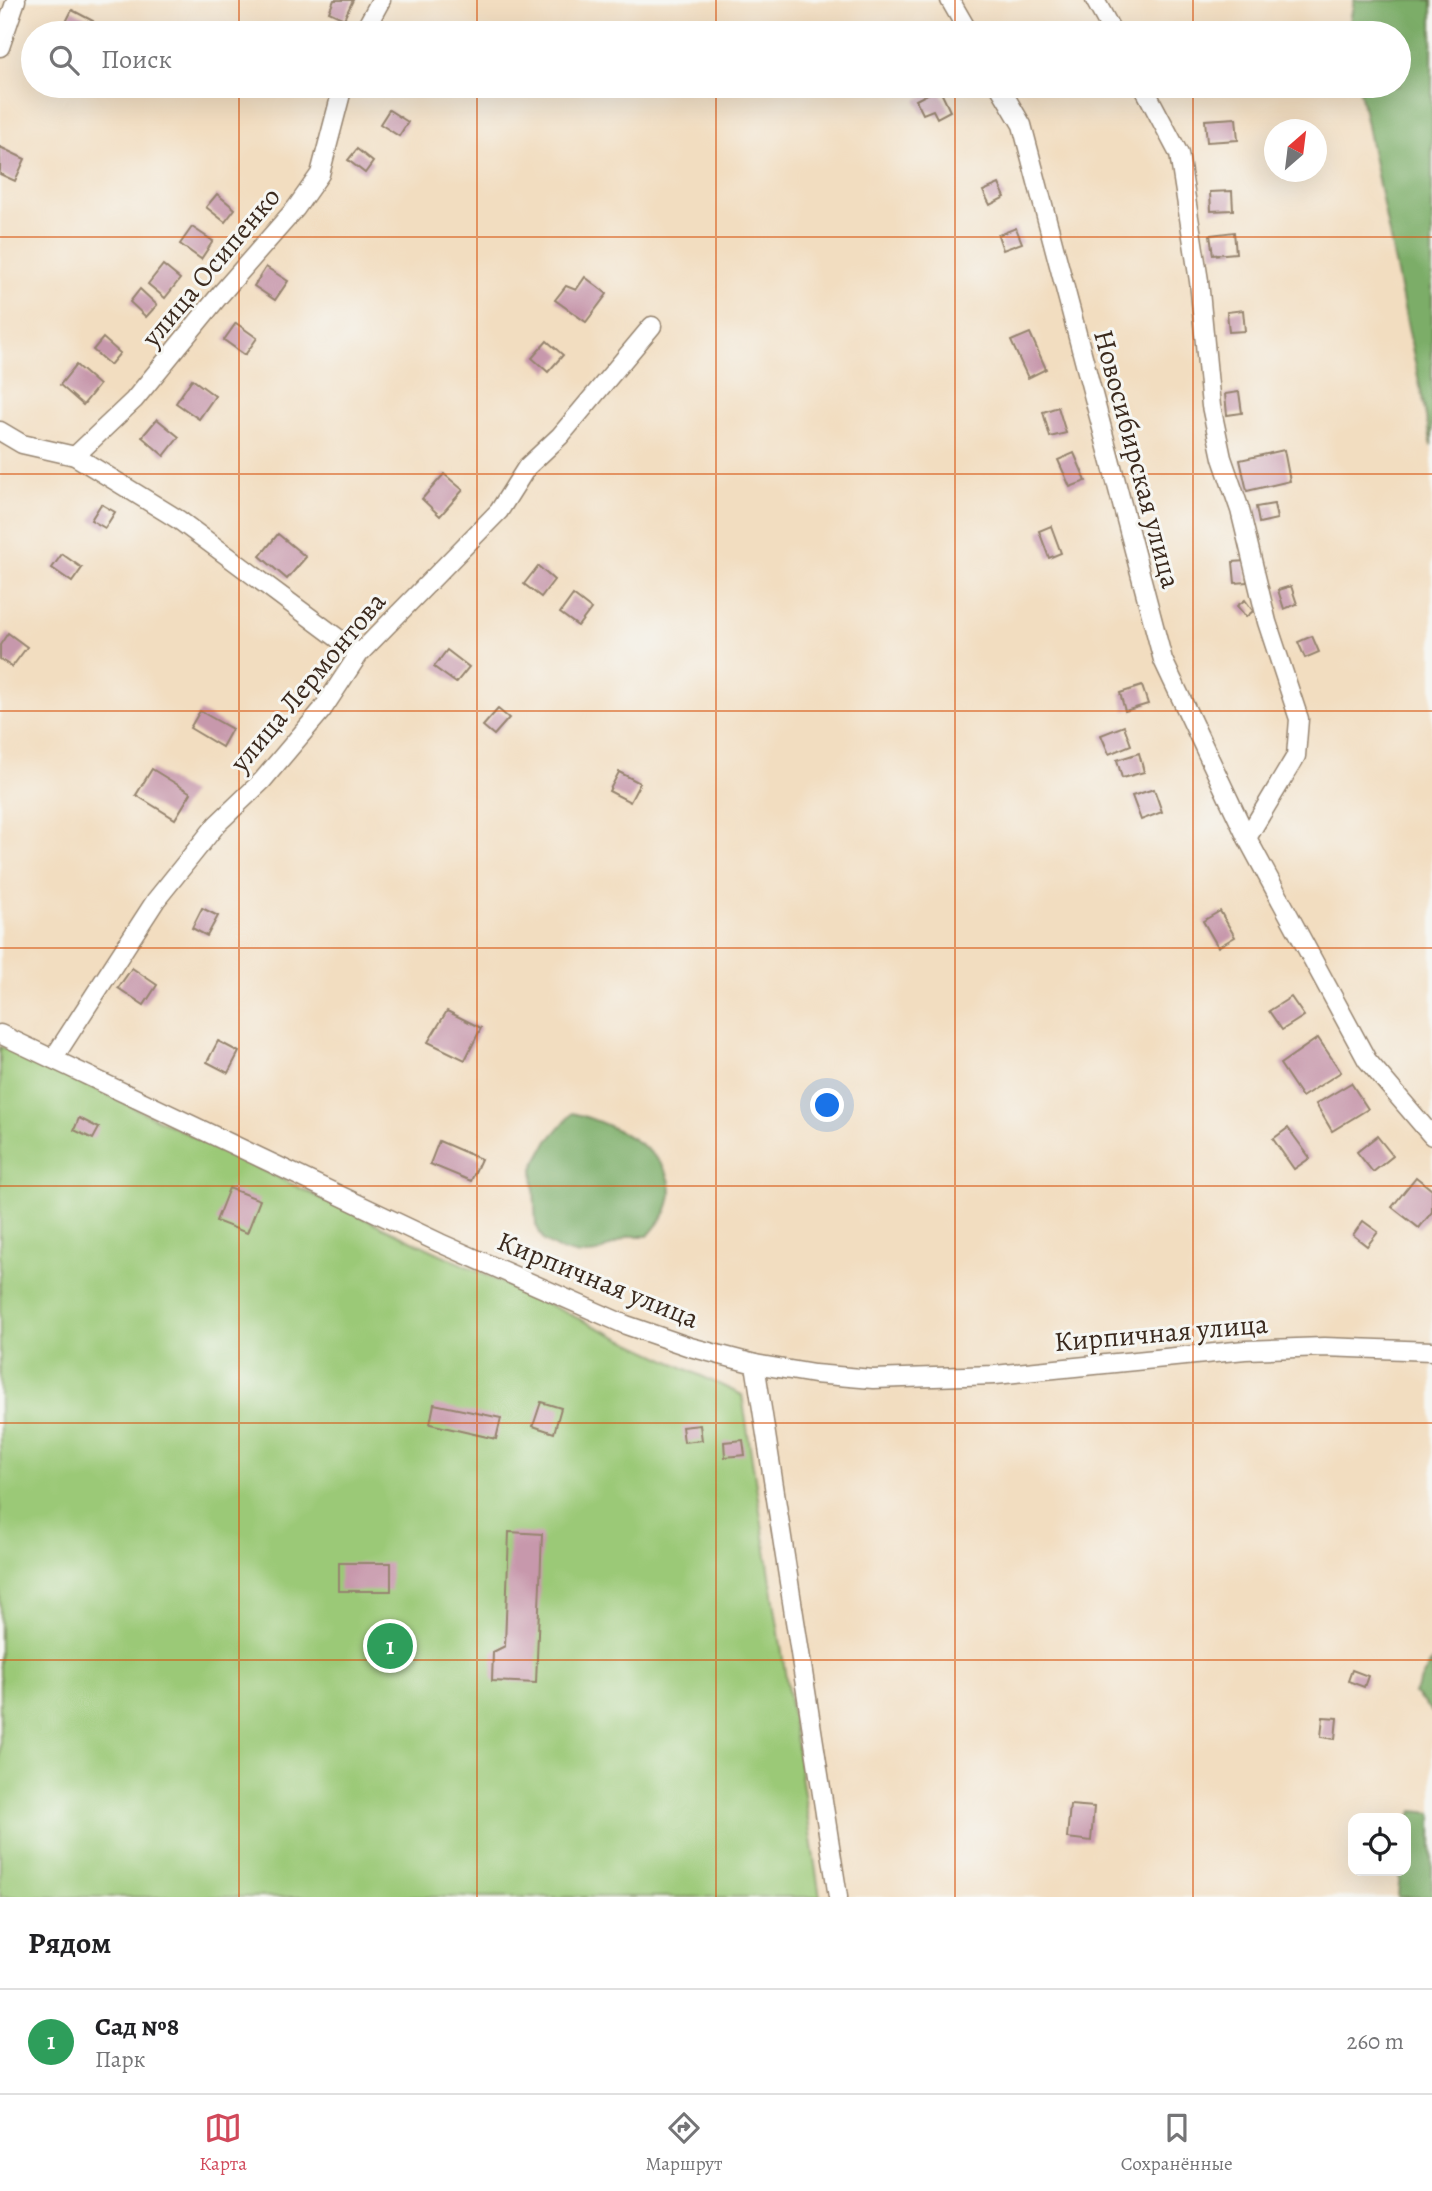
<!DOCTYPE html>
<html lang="ru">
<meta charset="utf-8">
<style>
body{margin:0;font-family:Alegreya,serif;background:#f2f2f2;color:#202124}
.controls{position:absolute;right:21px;bottom:21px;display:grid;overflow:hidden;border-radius:14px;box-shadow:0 7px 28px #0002}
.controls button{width:63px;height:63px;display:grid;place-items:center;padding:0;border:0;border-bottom:2px solid #e0e0e0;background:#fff;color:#202124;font:35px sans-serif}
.compass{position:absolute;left:1264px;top:119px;width:63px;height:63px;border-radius:50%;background:#fff;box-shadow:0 7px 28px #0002;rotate:28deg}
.you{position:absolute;left:828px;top:1106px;width:24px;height:24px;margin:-18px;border:5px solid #fff;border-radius:50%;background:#1a73e8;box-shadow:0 0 0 10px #1a73e833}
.badge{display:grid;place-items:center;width:46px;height:46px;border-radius:50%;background:#d1495b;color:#fff;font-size:23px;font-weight:700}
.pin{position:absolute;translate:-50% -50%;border:4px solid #fff;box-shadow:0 2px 7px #0006}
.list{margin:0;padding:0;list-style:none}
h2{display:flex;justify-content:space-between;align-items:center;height:91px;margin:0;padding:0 28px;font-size:30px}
h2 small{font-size:23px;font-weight:400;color:#757577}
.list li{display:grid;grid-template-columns:46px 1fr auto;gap:21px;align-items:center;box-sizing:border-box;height:105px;padding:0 28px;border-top:2px solid #e0e0e0}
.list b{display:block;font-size:26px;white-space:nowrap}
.list p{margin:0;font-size:23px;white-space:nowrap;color:#757577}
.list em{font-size:23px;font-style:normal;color:#757577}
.icon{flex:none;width:38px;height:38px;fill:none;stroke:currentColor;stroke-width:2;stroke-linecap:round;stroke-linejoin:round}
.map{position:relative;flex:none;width:1432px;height:1897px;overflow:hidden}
.search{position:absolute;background:#fff;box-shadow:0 7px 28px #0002;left:21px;right:21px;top:21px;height:77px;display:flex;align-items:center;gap:18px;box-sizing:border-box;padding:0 24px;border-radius:38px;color:#757577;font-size:26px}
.sheet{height:196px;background:#fff}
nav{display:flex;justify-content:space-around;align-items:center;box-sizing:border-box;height:98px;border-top:2px solid #e0e0e0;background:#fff;font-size:19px;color:#757577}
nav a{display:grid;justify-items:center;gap:4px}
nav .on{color:#d1495b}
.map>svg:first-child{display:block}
</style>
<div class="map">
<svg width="1432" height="1897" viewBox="0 0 1432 1897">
<rect width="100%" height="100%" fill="#f6f6f2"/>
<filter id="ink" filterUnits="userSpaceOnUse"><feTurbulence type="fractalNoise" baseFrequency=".0143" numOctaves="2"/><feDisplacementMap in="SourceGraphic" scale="14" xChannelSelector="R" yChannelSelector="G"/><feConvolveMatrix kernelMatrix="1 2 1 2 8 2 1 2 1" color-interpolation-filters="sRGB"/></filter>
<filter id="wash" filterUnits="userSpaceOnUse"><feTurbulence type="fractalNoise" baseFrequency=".00686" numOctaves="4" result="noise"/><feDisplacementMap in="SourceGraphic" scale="28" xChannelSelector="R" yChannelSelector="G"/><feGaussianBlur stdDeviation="1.57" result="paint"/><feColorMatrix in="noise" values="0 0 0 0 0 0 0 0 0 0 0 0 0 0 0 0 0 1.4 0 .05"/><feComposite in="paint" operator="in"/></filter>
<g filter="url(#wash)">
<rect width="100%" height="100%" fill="#f2ddc0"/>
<path fill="#9bc977" stroke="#6b7a4a" stroke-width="2" d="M0,1047L15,1050L310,1193L742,1395L820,1897H0Z"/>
<g fill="#7cad68" stroke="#5c6c43" stroke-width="2">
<path d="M1354,0H1432V446L1359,86H1399V33H1348Z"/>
<path d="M572,1113C609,1122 684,1156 669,1204C666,1216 656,1226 648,1236H629L597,1253L579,1255L560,1250L544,1241L536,1225L533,1168L548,1141Z"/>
<path d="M1432,1660V1712L1414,1693Z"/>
<path d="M1413,1811L1432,1813V1897H1398L1400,1871H1406V1831Z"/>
</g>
<g id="blocks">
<g fill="#c798ac">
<path d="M334,0H353L344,19L329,12Z"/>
<path d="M72,10L93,21L86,33H76L64,26Z"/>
<path d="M384,21L400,31L399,33H377Z"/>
<path d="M939,88L950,111L937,118L933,110L923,114L916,100Z"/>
<path d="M389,110L408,122L399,136L380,124Z"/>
<path d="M1236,118L1238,140L1207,142L1205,120Z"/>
<path d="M0,147L25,159L15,181L0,174Z"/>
<path d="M357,149L373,162L365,173L348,160Z"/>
<path d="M999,184L1005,197L990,205L983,191Z"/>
<path d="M1232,191L1233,210L1211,211L1210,192Z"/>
<path d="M217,194L235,209L225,222L206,207Z"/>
<path d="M192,227L213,241L201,259L180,244Z"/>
<path d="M1016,228L1022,243L1003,250L998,235Z"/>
<path d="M1234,232L1236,253L1213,255L1210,235Z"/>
<path d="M163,265L180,279L165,298L148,284Z"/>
<path d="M266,267L288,281L275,300L254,286Z"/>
<path d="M585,277L607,294L586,322L555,300L566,286L576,290Z"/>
<path d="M140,289L157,305L146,317L130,302Z"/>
<path d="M1243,310L1245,331L1229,332L1227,312Z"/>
<path d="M236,323L257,338L245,355L224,340Z"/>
<path d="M1030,333L1046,369L1028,378L1011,341Z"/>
<path d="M103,338L120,353L110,365L93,350Z"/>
<path d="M547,341L563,355L548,372L532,358Z"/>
<path d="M76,365L99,385L83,405L60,385Z"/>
<path d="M192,379L215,396L199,419L176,403Z"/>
<path d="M1239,392L1242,413L1227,415L1225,394Z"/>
<path d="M1058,407L1066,433L1050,437L1043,412Z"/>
<path d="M157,419L179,437L164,456L142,437Z"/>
<path d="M1284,450L1290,481L1247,491L1240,460Z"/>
<path d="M1074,453L1086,481L1070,487L1058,460Z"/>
<path d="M444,474L463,490L440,516L422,499Z"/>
<path d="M101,504L115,512L105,528L91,520Z"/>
<path d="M1274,504L1277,519L1259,523L1256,507Z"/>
<path d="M1051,526L1061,553L1049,558L1039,531Z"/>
<path d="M278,534L306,557L287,579L260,556Z"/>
<path d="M62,554L82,568L72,582L52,568Z"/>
<path d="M1245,561L1247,582L1235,583L1233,562Z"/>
<path d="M538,566L554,580L541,597L524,584Z"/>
<path d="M1291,586L1297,604L1284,609L1278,590Z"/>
<path d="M573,595L591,609L578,626L560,613Z"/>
<path d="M1245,600L1253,611L1246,617L1237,606Z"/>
<path d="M8,633L27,647L12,667L0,659V645Z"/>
<path d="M1312,636L1319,652L1305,658L1298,642Z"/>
<path d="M447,650L469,667L456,683L434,667Z"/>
<path d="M1142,686L1148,704L1125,711L1120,693Z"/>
<path d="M498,709L509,718L494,735L483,726Z"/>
<path d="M200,711L232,729L222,747L190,728Z"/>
<path d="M1124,726L1131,745L1109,754L1101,735Z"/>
<path d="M1139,753L1144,772L1122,778L1117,760Z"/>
<path d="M152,769L191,793L175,819L136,795Z"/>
<path d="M619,772L640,783L630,802L609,791Z"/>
<path d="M1154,789L1162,812L1141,820L1132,796Z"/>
<path d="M202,908L218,916L207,936L192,928Z"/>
<path d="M1220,911L1235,937L1218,947L1203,921Z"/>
<path d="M132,968L157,985L144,1005L118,988Z"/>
<path d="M1291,997L1304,1016L1282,1030L1269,1011Z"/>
<path d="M447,1011L481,1028L465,1060L428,1042Z"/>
<path d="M1318,1038L1341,1072L1302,1097L1280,1064Z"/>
<path d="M218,1041L239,1052L228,1073L207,1062Z"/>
<path d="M1351,1083L1368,1109L1332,1131L1316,1104Z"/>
<path d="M79,1118L99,1128L93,1139L74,1130Z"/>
<path d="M1288,1128L1310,1158L1294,1169L1273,1139Z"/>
<path d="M1377,1136L1393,1156L1373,1172L1357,1152Z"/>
<path d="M439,1141L481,1159L471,1181L430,1164Z"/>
<path d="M1416,1177L1432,1190V1212L1419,1228L1392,1207Z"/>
<path d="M229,1188L260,1200L247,1233L216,1221Z"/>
<path d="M1363,1221L1378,1232L1367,1246L1353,1235Z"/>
<path d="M541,1402L561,1408L554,1433L533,1426Z"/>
<path d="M434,1404L501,1418L496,1439L430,1424Z"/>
<path d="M700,1425L702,1440L684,1442L682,1427Z"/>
<path d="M743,1440L745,1455L725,1457L724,1442Z"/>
<path d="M509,1532L542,1534L536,1683L492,1681L493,1652L505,1646Z"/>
<rect x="339" y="1563" width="52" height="28"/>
<path d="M1352,1670L1368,1676L1364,1687L1348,1681Z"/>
<path d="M1323,1717L1337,1718L1335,1739L1321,1737Z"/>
<path d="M1070,1805L1094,1807L1091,1841L1067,1838Z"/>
</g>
</g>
</g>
<g filter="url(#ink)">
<use href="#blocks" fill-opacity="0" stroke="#96846f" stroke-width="2"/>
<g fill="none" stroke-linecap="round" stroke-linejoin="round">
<defs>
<g id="minor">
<path d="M950,0L969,33"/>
<path d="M1095,0L1113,33"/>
<path d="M363,33L381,0"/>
<path d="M0,47L16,0"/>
<path d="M999,86L1022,125L1163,660L1247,838L1367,1060L1432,1136"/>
<path d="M1143,86L1179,154L1199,281L1211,406L1222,458L1240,510L1267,622L1299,719L1296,756L1247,838"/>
<path d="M0,431L22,444L75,456L179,520L359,654"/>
<path d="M75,456L134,400L219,296L296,208L320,174L343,86"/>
<path d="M0,1034L440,1243L626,1325L690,1347L755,1364L814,1374L873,1379L995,1375L1245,1350L1324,1347L1432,1351"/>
<path d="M53,1059L156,900L217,824L262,781L322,710L359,654L499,511L527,467L560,436L652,326"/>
<path d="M755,1364L838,1897"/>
</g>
</defs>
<use href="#minor" stroke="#96846f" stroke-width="21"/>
<use href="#minor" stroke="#fff" stroke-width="18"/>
</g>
</g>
<path fill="none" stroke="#d7540e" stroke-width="2" stroke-opacity="0.55" d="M239,0V33M477,0V33M716,0V33M955,0V33M1193,0V33M239,86V1897M477,86V1897M716,86V1897M955,86V1897M1193,86V1897M0,237H1432M0,474H1432M0,711H1432M0,948H1432M0,1186H1432M0,1423H1432M0,1660H1432"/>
<g text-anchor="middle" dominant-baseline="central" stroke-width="6" stroke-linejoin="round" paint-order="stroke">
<g font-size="28" fill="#3b2a1e" stroke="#f6f6f2">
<text transform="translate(211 267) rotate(-50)">улица Осипенко</text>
<text transform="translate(1137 459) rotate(75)">Новосибирская улица</text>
<text transform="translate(308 682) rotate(-50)">улица Лермонтова</text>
<text transform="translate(598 1280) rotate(22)">Кирпичная улица</text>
<text transform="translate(1161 1333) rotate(-5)">Кирпичная улица</text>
</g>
</g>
</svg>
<div class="controls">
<button><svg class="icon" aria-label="locate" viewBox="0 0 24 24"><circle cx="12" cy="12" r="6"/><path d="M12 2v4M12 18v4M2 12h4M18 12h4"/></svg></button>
</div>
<svg class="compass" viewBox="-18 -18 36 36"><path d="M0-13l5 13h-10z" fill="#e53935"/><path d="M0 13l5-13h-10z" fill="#757577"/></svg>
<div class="you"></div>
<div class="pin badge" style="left:390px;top:1646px;background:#2e9e5b">1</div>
<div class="search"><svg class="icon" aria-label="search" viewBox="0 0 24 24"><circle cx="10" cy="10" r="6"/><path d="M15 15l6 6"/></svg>Поиск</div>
</div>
<section class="sheet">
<h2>Рядом<small></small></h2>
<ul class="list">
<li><span class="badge" style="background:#2e9e5b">1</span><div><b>Сад №8</b><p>Парк</p></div><em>260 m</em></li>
</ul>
</section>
<nav>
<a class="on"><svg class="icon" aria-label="map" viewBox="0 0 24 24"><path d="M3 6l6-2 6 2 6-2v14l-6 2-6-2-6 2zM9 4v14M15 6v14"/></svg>Карта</a>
<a><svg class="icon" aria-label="directions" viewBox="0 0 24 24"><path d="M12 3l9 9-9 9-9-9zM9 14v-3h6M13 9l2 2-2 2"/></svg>Маршрут</a>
<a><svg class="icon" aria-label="saved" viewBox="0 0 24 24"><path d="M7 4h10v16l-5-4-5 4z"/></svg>Сохранённые</a>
</nav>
